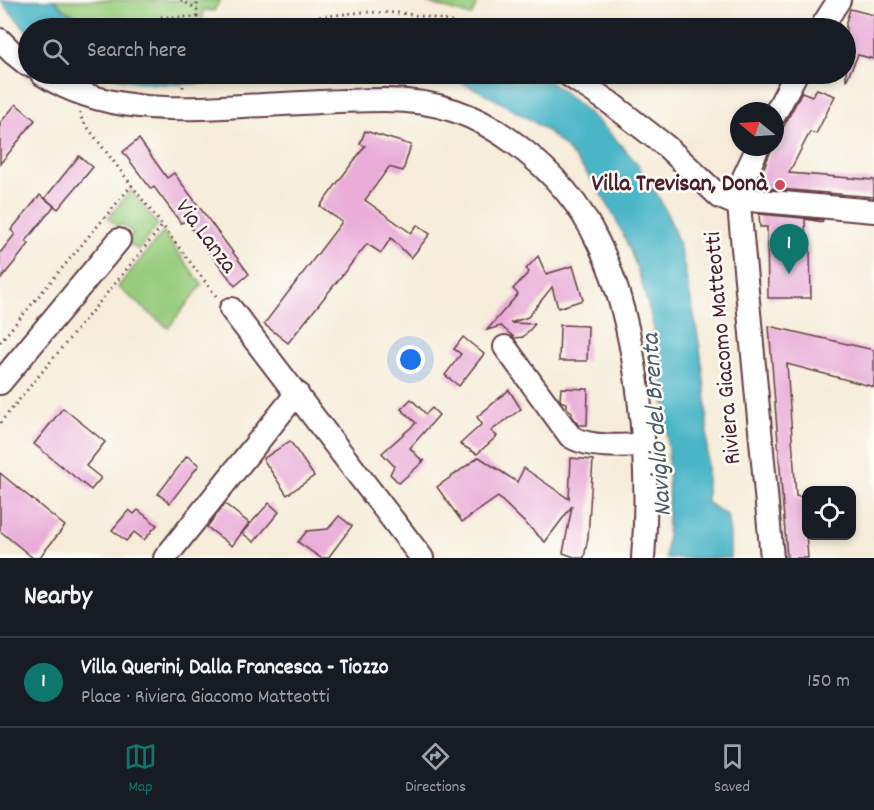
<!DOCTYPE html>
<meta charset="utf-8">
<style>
body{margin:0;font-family:Dekko,sans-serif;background:#20242c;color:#f1f3f6}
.controls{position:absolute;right:18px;bottom:18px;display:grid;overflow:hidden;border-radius:12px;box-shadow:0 3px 9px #0003}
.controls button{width:54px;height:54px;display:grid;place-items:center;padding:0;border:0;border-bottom:2px solid #363941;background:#171b24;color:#f1f3f6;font:30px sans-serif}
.compass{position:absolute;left:730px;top:102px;width:54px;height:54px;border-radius:50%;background:#171b24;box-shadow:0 3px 9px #0003;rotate:288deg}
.you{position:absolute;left:411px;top:360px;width:21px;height:21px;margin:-15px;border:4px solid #fff;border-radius:50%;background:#1a73e8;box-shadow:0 0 0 9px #1a73e833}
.badge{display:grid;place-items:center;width:39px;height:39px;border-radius:50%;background:#0f766e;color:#fff;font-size:20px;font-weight:700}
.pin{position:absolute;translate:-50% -50px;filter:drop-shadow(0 2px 3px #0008)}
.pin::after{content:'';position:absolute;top:32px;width:21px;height:18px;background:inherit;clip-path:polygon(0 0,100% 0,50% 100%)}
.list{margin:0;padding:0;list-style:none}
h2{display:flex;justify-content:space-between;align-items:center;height:78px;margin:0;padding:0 24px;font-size:26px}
h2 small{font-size:20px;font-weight:400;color:#9ea1a6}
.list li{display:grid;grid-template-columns:39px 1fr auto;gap:18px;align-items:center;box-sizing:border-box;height:90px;padding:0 24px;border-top:2px solid #363941}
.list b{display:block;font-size:22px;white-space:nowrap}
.list p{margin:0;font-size:20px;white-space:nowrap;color:#9ea1a6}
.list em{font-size:20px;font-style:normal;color:#9ea1a6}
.icon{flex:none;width:33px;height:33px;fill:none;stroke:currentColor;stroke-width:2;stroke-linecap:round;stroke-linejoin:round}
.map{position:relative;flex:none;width:874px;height:558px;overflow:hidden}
.search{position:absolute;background:#171b24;box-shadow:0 3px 9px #0003;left:18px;right:18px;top:18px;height:66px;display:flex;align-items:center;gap:15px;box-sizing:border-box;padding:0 21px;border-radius:33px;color:#9ea1a6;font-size:22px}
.sheet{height:168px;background:#171b24}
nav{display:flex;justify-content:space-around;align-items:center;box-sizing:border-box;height:84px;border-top:2px solid #363941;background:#171b24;font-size:16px;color:#9ea1a6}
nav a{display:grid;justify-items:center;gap:3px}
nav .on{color:#0f766e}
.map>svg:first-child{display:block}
</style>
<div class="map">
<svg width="874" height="558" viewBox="0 0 874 558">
<rect width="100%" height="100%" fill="#fdfcf7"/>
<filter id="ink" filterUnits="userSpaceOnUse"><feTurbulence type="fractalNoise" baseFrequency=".0167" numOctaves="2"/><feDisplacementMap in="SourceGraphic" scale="12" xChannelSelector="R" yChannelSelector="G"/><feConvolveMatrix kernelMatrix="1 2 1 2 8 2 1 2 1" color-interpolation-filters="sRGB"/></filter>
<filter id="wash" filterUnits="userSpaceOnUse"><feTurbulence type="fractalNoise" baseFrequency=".008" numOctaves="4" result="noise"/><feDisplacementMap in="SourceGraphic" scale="24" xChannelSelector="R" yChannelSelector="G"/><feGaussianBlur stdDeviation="1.35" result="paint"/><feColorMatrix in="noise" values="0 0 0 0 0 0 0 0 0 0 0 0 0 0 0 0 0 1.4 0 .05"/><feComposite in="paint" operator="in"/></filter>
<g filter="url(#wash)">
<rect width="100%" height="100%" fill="#f6ecd9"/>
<g fill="#97cc7d" stroke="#707654" stroke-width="1.5">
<path d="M54,0H220L214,11L203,10V28H97L65,10Z"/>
<path d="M419,0H479L471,16Z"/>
<path d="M131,190L158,225L138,250L127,241L133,233L121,224L118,227L108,218Z"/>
<path d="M163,232L202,285L168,328L118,287Z"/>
</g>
<g fill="#4ab5c7" stroke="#4a6a79" stroke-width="1.5">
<path d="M0,0H54L65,10L97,28H28V32Z"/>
<path d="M106,74H539C598,115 656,171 678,242C683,257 685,272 688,287C695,318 701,349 704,381C709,421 707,463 707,503L727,515L730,534V558H666C675,417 664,238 553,136C542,126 528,118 515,111C481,90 454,76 413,74C353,72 293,79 233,82C191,84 147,88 106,74Z"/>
</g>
<g id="blocks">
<g fill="#e9add8">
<path d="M850,9L874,15V59L858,55L846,81V22Z"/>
<path d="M817,89L835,96L816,134L810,132L789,173L874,180V197L756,187L770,153L775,147V143L802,92L812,96Z"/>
<path d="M16,104L35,120L0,164V123Z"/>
<path d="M365,131L411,145L403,171L389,167L365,200L411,233L417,225L430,234L411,258L391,238L381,253L367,244L288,343L264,324L342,222L320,206L365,146L360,144Z"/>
<path d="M139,139L167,178L174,173L249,274L235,286L186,221L181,223L154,187L151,189L123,152Z"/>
<path d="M79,156L93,167L58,209L45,198Z"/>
<path d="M40,195L54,206L26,241L29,244L0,280V253L15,234L11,230Z"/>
<path d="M759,214L823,220L822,222L805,219L806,250H810L811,298H768L767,227H760Z"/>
<path d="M538,256L546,274L573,266L583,300L558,308L552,287L528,317L510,323L535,324L523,337L515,338L501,326L487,330L518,294L513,289L529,272L526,269Z"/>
<path d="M560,325L588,326L587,361H559Z"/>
<path d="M769,326L874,350V387L787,364L796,496L803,497L808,558H787Z"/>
<path d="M463,337L484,354L459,386L445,375L461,354L454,349Z"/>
<path d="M561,388L588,389L587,425H579L572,416V412L567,408V403L562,402L560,400Z"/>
<path d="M509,390L521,409L491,431L497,436L477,454L460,444L482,424L477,417Z"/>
<path d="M411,399L426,414L432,408L439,415L410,448L422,461L425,460L399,483L390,474L394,466L382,453L416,423L401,409Z"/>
<path d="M63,408L105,442L86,466L101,478L91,490L34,444Z"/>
<path d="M290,441L314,476L287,495L263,459Z"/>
<path d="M187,456L199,465L170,503L158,494Z"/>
<path d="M479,457L517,482L524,468L569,499L571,458L593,460L588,537L584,558H577L563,553L572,506L545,542L498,497L462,522L437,487Z"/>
<path d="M0,473L65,526L39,558H33L0,531Z"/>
<path d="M269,503L279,512L254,542L242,533Z"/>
<path d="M225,504L249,523L232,546L207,527Z"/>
<path d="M129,510L134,514L138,510L157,525L144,540L134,532L126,541L112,530Z"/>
<path d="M339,516L352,526L328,558H321L298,542L307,531L328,529Z"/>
</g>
</g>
</g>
<g filter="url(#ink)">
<use href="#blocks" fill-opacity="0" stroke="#643e45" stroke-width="1.5"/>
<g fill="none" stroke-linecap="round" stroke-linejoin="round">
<defs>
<g id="minor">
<path d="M821,28L839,0"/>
<path d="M0,40L13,53L28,65"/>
<path d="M42,74C102,113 174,110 243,106C291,104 338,100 385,100C437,100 476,114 517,145C551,171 580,203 598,242C639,325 651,466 643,558"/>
<path d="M567,74L609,102L667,147L720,197L739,205"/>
<path d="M775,114L796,74"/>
<path d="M758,147L744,177L739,205L772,558"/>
<path d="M739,199L874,211"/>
<path d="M231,309L422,558"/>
<path d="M505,347L570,436C587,448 623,446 642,445"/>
<path d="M0,383L119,240"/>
<path d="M165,558L297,393"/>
</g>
</defs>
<use href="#minor" stroke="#643e45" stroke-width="26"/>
<g stroke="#643e45" stroke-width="3" stroke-dasharray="1.5 4.5" stroke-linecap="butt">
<path d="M181,0L197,9"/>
<path d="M182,25L235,26L363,12L401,13L440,19L472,28"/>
<path d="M182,28V25L157,26L154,21L159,17H197V0"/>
<path d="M183,74V90"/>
<path d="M80,112L82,120L216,296"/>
<path d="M0,342L132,185"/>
<path d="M0,423L163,225"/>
</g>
<use href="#minor" stroke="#fff" stroke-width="22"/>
</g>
</g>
<circle fill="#d1495b" stroke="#fdfcf7" stroke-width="2" cx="780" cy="185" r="6"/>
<g text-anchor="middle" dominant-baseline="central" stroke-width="5" stroke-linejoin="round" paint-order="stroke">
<g font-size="24" font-weight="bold" fill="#4a1f2b" stroke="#fdfcf7" text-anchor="end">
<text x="768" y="185">Villa Trevisan, Donà</text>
</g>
<g font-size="24" fill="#4a1f2b" stroke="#fdfcf7">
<text transform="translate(205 237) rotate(53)">Via Lanza</text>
<text transform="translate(724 348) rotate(-95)">Riviera Giacomo Matteotti</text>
</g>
<g font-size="26" font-style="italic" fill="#4a5b69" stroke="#fdfcf7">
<text transform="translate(658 425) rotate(-94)">Naviglio del Brenta</text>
</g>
</g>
</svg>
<div class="controls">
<button><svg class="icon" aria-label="locate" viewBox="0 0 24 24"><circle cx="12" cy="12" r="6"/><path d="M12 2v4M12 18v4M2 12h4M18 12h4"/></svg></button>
</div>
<svg class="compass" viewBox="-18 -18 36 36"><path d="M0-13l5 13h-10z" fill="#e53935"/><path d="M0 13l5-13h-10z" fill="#9ea1a6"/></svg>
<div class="you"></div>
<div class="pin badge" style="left:789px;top:274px">1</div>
<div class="search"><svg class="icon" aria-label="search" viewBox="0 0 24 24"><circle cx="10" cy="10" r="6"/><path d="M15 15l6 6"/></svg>Search here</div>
</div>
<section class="sheet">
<h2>Nearby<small></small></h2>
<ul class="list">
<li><span class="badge">1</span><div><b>Villa Querini, Dalla Francesca - Tiozzo</b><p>Place · Riviera Giacomo Matteotti</p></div><em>150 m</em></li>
</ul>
</section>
<nav>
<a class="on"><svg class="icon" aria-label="map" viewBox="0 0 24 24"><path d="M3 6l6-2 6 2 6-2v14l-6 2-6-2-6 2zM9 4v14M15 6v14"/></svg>Map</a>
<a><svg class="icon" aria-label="directions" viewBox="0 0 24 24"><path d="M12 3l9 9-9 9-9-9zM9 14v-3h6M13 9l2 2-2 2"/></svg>Directions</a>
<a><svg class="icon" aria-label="saved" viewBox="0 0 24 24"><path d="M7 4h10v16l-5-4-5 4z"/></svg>Saved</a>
</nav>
